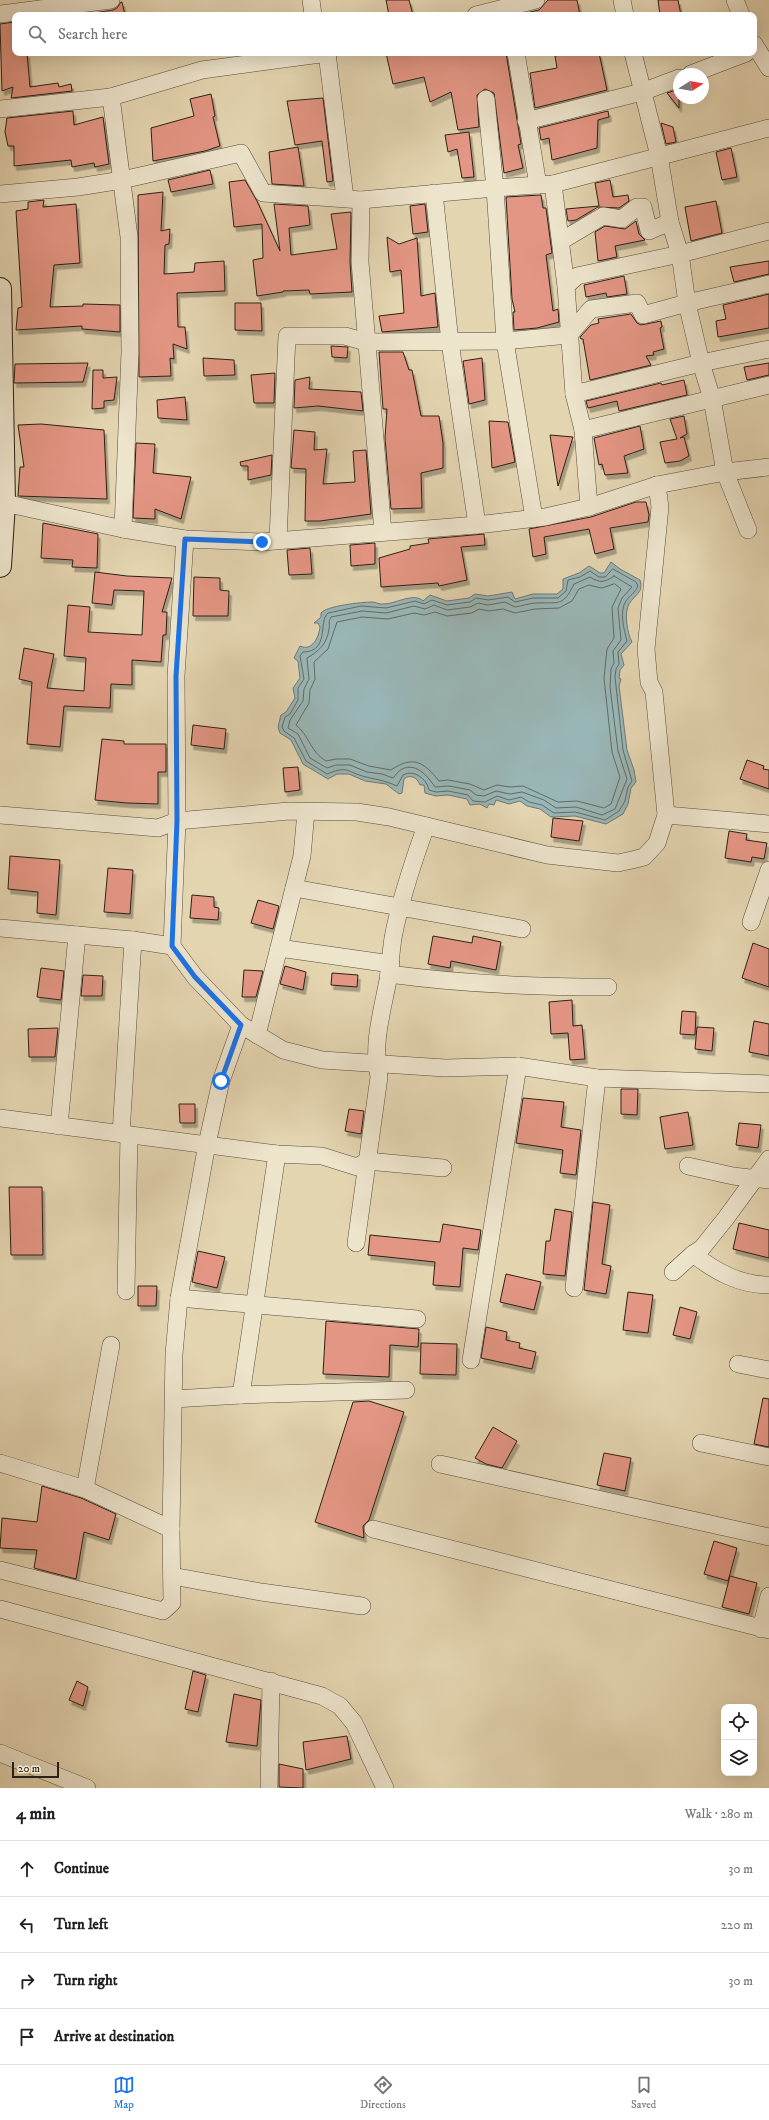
<!DOCTYPE html>
<meta charset="utf-8">
<style>
body{margin:0;font-family:"IM FELL DW Pica",serif;background:#f2f2f2;color:#202124}
.controls{position:absolute;right:12px;bottom:12px;display:grid;overflow:hidden;border-radius:8px;box-shadow:0 4px 16px #0002}
.controls button{width:36px;height:36px;display:grid;place-items:center;padding:0;border:0;border-bottom:1px solid #e0e0e0;background:#fff;color:#202124;font:20px sans-serif}
.compass{position:absolute;left:673px;top:68px;width:36px;height:36px;border-radius:50%;background:#fff;box-shadow:0 4px 16px #0002;rotate:79deg}
.scale{position:absolute;left:12px;bottom:10px;width:47px;box-sizing:border-box;padding-left:4px;border:2px solid #2a2016;border-top:0;font-size:11px;line-height:14px;white-space:nowrap;color:#2a2016;-webkit-text-stroke:3px #ede4cc;paint-order:stroke}
.stop{position:absolute;width:12px;height:12px;margin:-9px;border:3px solid #1a73e8;border-radius:50%;background:#fff}
.stop.end{background:#1a73e8;border-color:#fff;box-shadow:0 1px 4px #0008}
.list{margin:0;padding:0;list-style:none}
h2{display:flex;justify-content:space-between;align-items:center;height:52px;margin:0;padding:0 16px;font-size:17px}
h2 small{font-size:13px;font-weight:400;color:#757577}
.list li{display:grid;grid-template-columns:26px 1fr auto;gap:12px;align-items:center;box-sizing:border-box;height:56px;padding:0 16px;border-top:1px solid #e0e0e0}
.list b{display:block;font-size:15px;white-space:nowrap}
.list em{font-size:13px;font-style:normal;color:#757577}
.icon{flex:none;width:22px;height:22px;fill:none;stroke:currentColor;stroke-width:2;stroke-linecap:round;stroke-linejoin:round}
.map{position:relative;flex:none;width:769px;height:1788px;overflow:hidden}
.search{position:absolute;background:#fff;box-shadow:0 4px 16px #0002;left:12px;right:12px;top:12px;height:44px;display:flex;align-items:center;gap:10px;box-sizing:border-box;padding:0 14px;border-radius:8px;color:#757577;font-size:15px}
.sheet{height:276px;background:#fff}
nav{display:flex;justify-content:space-around;align-items:center;box-sizing:border-box;height:56px;border-top:1px solid #e0e0e0;background:#fff;font-size:11px;color:#757577}
nav a{display:grid;justify-items:center;gap:2px}
nav .on{color:#1a73e8}
.map>svg:first-child{display:block}
</style>
<div class="map">
<svg width="769" height="1788" viewBox="0 0 769 1788">
<defs>
<filter id="shadow"><feDropShadow dx="2.5" dy="4.5" stdDeviation="0" flood-color="#0004"/></filter>
</defs>
<rect width="100%" height="100%" fill="#e4d5b1"/>
<filter id="stains"><feTurbulence type="fractalNoise" baseFrequency=".005" numOctaves="4"/><feColorMatrix values="0 0 0 0 .2 0 0 0 0 .09 0 0 0 0 .02 0 0 0 .5 -.17"/></filter>
<radialGradient id="worn" r=".72"><stop offset=".6" stop-color="#630" stop-opacity="0"/><stop offset="1" stop-color="#630" stop-opacity=".3"/></radialGradient>
<path fill="#99b6b6" stroke="#6d7a76" d="M611,562L620,569L640,580C644,593 635,594 629,604C624,613 627,633 632,642L621,654L624,665L620,670L619,678L621,679L619,686L627,750L634,770L636,782L631,788L628,804L623,814L606,824L575,816L551,817L540,809L527,806L520,801L509,804L496,800L494,805L489,804L487,808L480,804L470,805L467,799L448,795L436,796L425,793L424,785H420C417,777 410,774 404,779L402,793L399,794L386,784L365,781L349,774H337L328,779L303,764L291,740L280,733L278,727L281,715L286,712L295,698L293,688L300,678L298,661L294,658L300,646C312,652 319,637 320,627L318,623H314L321,617V613C326,606 362,602 372,602C376,602 380,605 384,604C395,604 414,592 423,601L430,595L447,601L469,598L475,594L488,596L512,592L515,599L533,594H557L563,589V579L579,573L589,566L600,573H604Z"/>
<g fill="none" stroke-linecap="round" stroke-linejoin="round">
<g stroke="#626b66" stroke-width="1">
<path d="M613,569L636,582L638,586C635,593 630,595 626,601C619,611 624,630 627,641L618,652L619,664L616,669L615,677L623,750L632,781L628,787L625,801L619,811L605,820L575,812L554,813L542,805L529,802L521,797L509,800L497,796L485,802L473,801L468,795L448,791L436,792L429,790C427,779 414,769 403,775L397,786C383,780 379,780 366,777C346,772 349,765 327,774L306,761L294,738L284,731L282,727L285,717L290,714L298,700V688L304,679L300,656L303,652C330,652 318,621 328,613L361,606L386,608L415,601L424,604L432,600L447,605L470,602L476,598L488,600L508,597L515,602L533,598H558L566,591L568,580L580,577L590,571L599,577H605Z"/>
<path d="M614,576L632,587L622,598L618,608L621,640L613,651L614,663L611,669L610,687L618,751L627,779L615,809L602,815L576,807L556,808L544,800L522,792L510,794L496,791L484,796L476,795L470,790L449,786L435,787C428,777 417,762 402,769C398,771 396,775 393,778L382,774L367,772L350,765H336L327,768L310,758L298,734L288,728L290,720L303,701L304,689L309,679L307,658C319,651 327,644 329,629C330,624 328,622 331,617L362,611L386,613L414,606L425,609L434,605L447,610L470,607L478,603L488,605L505,602L515,607C522,606 529,603 537,603C559,602 563,607 574,584L590,577C600,583 604,583 614,576Z"/>
<path d="M615,584L621,589L612,607L614,638L607,649L604,678L612,752L620,777L611,804L604,808L577,801L558,802L523,786L510,787L497,785L484,790L470,784L448,780L439,781C424,762 413,755 391,770L369,766L350,759H336L326,761C311,753 309,735 296,725L309,703L310,690L315,679L314,662L328,649L337,622L362,617L388,619L414,613L424,615L435,612L447,616L472,613L479,609L489,611L503,609L515,613L535,609L559,608L572,601L579,589L589,585L601,588Z"/>
</g>
</g>
<g fill="#e49684" stroke="#2a2016" filter="url(#shadow)">
<path d="M386,0H409L413,15L404,13L389,15Z"/>
<path d="M548,0H577L580,15H517L539,10Z"/>
<path d="M658,0H678L681,15H660Z"/>
<path d="M121,2H122L125,15H81L113,10L117,8Z"/>
<path d="M15,22V53H27L30,87L58,83L59,87L71,84L72,91L11,98L13,87L2,91L0,24Z"/>
<path d="M386,53H506L521,144L518,145L523,168L504,173L494,93L485,89L477,95L479,127L458,130L451,92L430,102L424,77L393,84Z"/>
<path d="M570,53H599L607,90L535,108L530,73L557,68L555,56Z"/>
<path d="M679,89V108L667,93Z"/>
<path d="M211,94L215,116L213,117L220,146L205,151L153,161L151,128L194,116L190,99Z"/>
<path d="M323,98L333,181L327,182L322,141L295,145L287,101Z"/>
<path d="M73,111L74,125L103,117L109,164L95,167L94,163L72,167L71,160L14,166V146H8L5,132L7,118Z"/>
<path d="M608,111L609,117L598,120L597,148L552,160L549,138L541,140L539,128Z"/>
<path d="M661,123L673,127L676,142L666,144Z"/>
<path d="M469,132L474,177L462,178L457,149L448,152L445,135Z"/>
<path d="M298,147L304,186L272,184L269,152Z"/>
<path d="M731,148L737,177L722,180L716,152Z"/>
<path d="M210,170L213,184L171,192L168,180Z"/>
<path d="M245,180L257,201L280,251L274,204L308,206L310,225L289,228L291,255L337,249L331,214L351,212L350,262L352,292L310,294L309,290L283,291V292L257,296L253,260L263,258L262,224L234,227L229,182Z"/>
<path d="M610,180L613,197L628,195L629,201L619,208L598,207L576,220L568,221L566,209L599,206L595,183Z"/>
<path d="M163,192L161,231L170,229L169,244L165,245L164,274L194,272L195,263L224,261L225,291L177,293L178,327H185L187,349L173,344L174,359L170,358L171,376L139,377L138,195Z"/>
<path d="M541,195L543,208H546L552,253L546,255L553,311L558,309L559,322L537,328L514,330L513,312H515L512,299L506,197Z"/>
<path d="M44,200L43,207L76,204L80,263L54,265L50,307L83,306V304L120,305V332L82,329V326L16,330L18,308L22,307L16,211L28,209V202Z"/>
<path d="M716,201L722,233L691,241L685,207Z"/>
<path d="M425,204L428,232L413,234L410,206Z"/>
<path d="M636,221L639,234L645,240L615,246L617,257L598,261L595,232L605,226L625,229Z"/>
<path d="M387,237L399,244L417,238L421,296L435,293L438,327L382,332L379,316L404,313L401,270L390,272Z"/>
<path d="M769,261V274L734,282L730,267Z"/>
<path d="M624,276L627,294L607,297L606,293L586,297L584,285Z"/>
<path d="M769,294V328L718,337L716,321L726,319L723,305Z"/>
<path d="M235,303H261L262,331L235,330Z"/>
<path d="M631,314L637,323L641,325L661,321L662,327L660,328L664,349L653,352L654,355L646,356L651,365L590,380L583,339H581L580,337L591,325L599,323L598,319Z"/>
<path d="M331,346L348,347L347,358L332,357Z"/>
<path d="M379,352H403L409,370H412L421,416H439L443,443V468L421,473L422,508L391,509L385,438L387,409H383Z"/>
<path d="M203,358L234,360L235,375L204,376Z"/>
<path d="M482,358L485,400L469,404L463,361Z"/>
<path d="M88,363L83,382L14,383L15,364Z"/>
<path d="M769,363V375L747,380L744,367Z"/>
<path d="M93,370H103V378L117,377L114,400L104,401V408L92,409Z"/>
<path d="M275,373L274,403H254L251,375Z"/>
<path d="M310,377L309,389L361,392L363,411L318,406L294,408L295,380Z"/>
<path d="M684,380L687,395L619,411L617,401L588,408L586,401L661,383L662,385Z"/>
<path d="M185,397L187,420L158,418L157,400Z"/>
<path d="M684,416L687,434L680,438L684,437L689,456L680,461L665,463L660,442L677,439L670,419Z"/>
<path d="M489,421L508,422L515,462L492,468Z"/>
<path d="M41,424L104,430L107,499L18,496L20,467H24L18,425Z"/>
<path d="M640,426L644,449L624,456L628,473L605,475L602,464L599,465L594,438Z"/>
<path d="M294,430L315,432L314,450L327,449L323,484L355,482L353,451L366,450L371,514L320,521H305L306,469L291,468Z"/>
<path d="M550,435L573,437L558,486Z"/>
<path d="M136,443L155,444L153,473L191,477L181,519L155,509V519L133,518Z"/>
<path d="M272,455L271,475L248,480V466H241L240,462Z"/>
<path d="M636,502H646L649,515L648,522L610,528L614,549L595,554L589,529L544,537L546,554L533,557L529,529L591,517Z"/>
<path d="M43,523L98,534L97,568L72,567L73,560L41,558Z"/>
<path d="M484,534L485,545L461,547L467,580L439,586L438,583L381,587L379,558L410,549V546L429,543L428,539Z"/>
<path d="M375,543V564L351,566L350,545Z"/>
<path d="M310,548L312,574L289,575L287,550Z"/>
<path d="M95,572L127,576L172,578L162,612H167L166,635H163L161,662L132,660V685L111,684L110,708L64,706L60,747L27,744L32,682L19,679L24,648L54,654L47,688L84,691L86,658L64,656L68,605L90,607L88,632L142,635L144,591L114,590L112,605L92,603Z"/>
<path d="M194,577L220,578V590L229,591L228,616H193Z"/>
<path d="M193,725L226,729L224,749L191,745Z"/>
<path d="M102,739L124,741V744H166V772H158V804L127,803L95,800Z"/>
<path d="M747,760L764,766L763,769L769,770V789L740,779Z"/>
<path d="M298,767L300,790L285,792L283,768Z"/>
<path d="M553,818L583,821L579,841L551,837Z"/>
<path d="M729,831L747,834L746,840L767,843L764,859L752,857L751,862L725,858Z"/>
<path d="M10,856L60,860L56,915L37,913L38,892L8,889Z"/>
<path d="M108,868L133,870L130,914L104,912Z"/>
<path d="M192,895L214,897V907L219,908L218,920L190,918Z"/>
<path d="M258,900L279,906L273,929L251,923Z"/>
<path d="M433,936L472,943L473,936L501,942L496,970L451,961L450,968L428,964Z"/>
<path d="M753,943L769,949V987L742,978Z"/>
<path d="M285,966L306,972L303,990L280,984Z"/>
<path d="M41,968L64,971L61,1000L37,997Z"/>
<path d="M244,970L263,971L256,997H242Z"/>
<path d="M332,973L358,975L357,987L331,985Z"/>
<path d="M83,975L103,976L102,996H81Z"/>
<path d="M572,1000L573,1026L582,1025L585,1059L570,1060L568,1033L551,1034L549,1002Z"/>
<path d="M682,1011L696,1012L695,1035L680,1034Z"/>
<path d="M754,1021L769,1024V1056L749,1052Z"/>
<path d="M697,1027L714,1028L712,1051L695,1049Z"/>
<path d="M58,1028L55,1057H29L28,1029Z"/>
<path d="M621,1089H638L637,1115L621,1114Z"/>
<path d="M523,1098L564,1102L561,1127L581,1130L576,1175L560,1173L563,1150L516,1143Z"/>
<path d="M179,1104H195V1123H180Z"/>
<path d="M349,1109L364,1111L361,1134L345,1131Z"/>
<path d="M688,1112L693,1145L665,1149L660,1117Z"/>
<path d="M739,1123L761,1125L758,1148L736,1145Z"/>
<path d="M9,1187H42L43,1255H11Z"/>
<path d="M593,1202L610,1205L602,1264L611,1266L606,1294L584,1290Z"/>
<path d="M555,1209L572,1212L565,1276L543,1274L546,1241H550Z"/>
<path d="M739,1223L769,1230V1258L733,1249Z"/>
<path d="M443,1224L481,1230L478,1250L463,1248L460,1287L433,1285L435,1262L368,1255L370,1235L440,1242Z"/>
<path d="M198,1251L225,1257L217,1288L192,1282Z"/>
<path d="M506,1274L541,1282L534,1310L500,1302Z"/>
<path d="M138,1286H157L156,1306H138Z"/>
<path d="M628,1292L653,1295L648,1333L623,1330Z"/>
<path d="M680,1307L697,1312L690,1339L673,1335Z"/>
<path d="M326,1321L419,1329L418,1347L390,1345L389,1377L323,1374Z"/>
<path d="M486,1327L507,1332L506,1340L520,1343L519,1348L536,1352L532,1369L481,1358Z"/>
<path d="M421,1343L457,1344L456,1375L420,1374Z"/>
<path d="M763,1398L769,1399V1447L754,1444Z"/>
<path d="M369,1401L404,1412L369,1520L363,1526L364,1538L315,1522L353,1402Z"/>
<path d="M493,1427L517,1441L502,1468L486,1464L475,1458Z"/>
<path d="M604,1453L631,1458L625,1491L597,1485Z"/>
<path d="M42,1486L81,1498L116,1514L109,1540L84,1532L76,1579L34,1568L37,1550L0,1548L2,1518L37,1522Z"/>
<path d="M714,1541L737,1548L728,1581L704,1574Z"/>
<path d="M730,1576L757,1583L749,1614L722,1607Z"/>
<path d="M193,1671L206,1675L198,1712L185,1709Z"/>
<path d="M77,1681L88,1687L83,1706L69,1700Z"/>
<path d="M234,1694L261,1700L257,1746L226,1742Z"/>
<path d="M347,1736L351,1759L306,1770L303,1742Z"/>
<path d="M279,1764L303,1769V1788L279,1787Z"/>
</g>
<g fill="none" stroke-linecap="round" stroke-linejoin="round">
<defs>
<g id="street">
<path d="M311,0L313,15"/>
<path d="M622,0L625,15"/>
<path d="M735,0L741,15"/>
<path d="M0,14L111,0"/>
<path d="M476,15L536,0"/>
<path d="M754,44L769,68"/>
<path d="M327,53L345,198"/>
<path d="M516,53L538,185"/>
<path d="M633,53L659,156L670,222L680,254L687,303L701,363L712,399L725,472L748,530"/>
<path d="M691,74L746,53"/>
<path d="M486,99L495,188L505,341L534,518"/>
<path d="M0,109L111,97"/>
<path d="M526,121L642,92L679,78"/>
<path d="M553,184L566,286L574,394L583,430L589,507"/>
<path d="M434,193L450,342L477,525"/>
<path d="M0,194L78,187L122,180L241,153L263,193L361,200L495,188L553,184L769,128"/>
<path d="M361,200L360,262L383,532"/>
<path d="M561,241L603,216L622,219L637,207H643L649,231L670,222"/>
<path d="M566,286L577,276L680,254L769,231"/>
<path d="M574,394L701,363L769,349"/>
<path d="M583,430L769,385"/>
<path d="M0,502L123,529L185,539L262,542L477,525L545,517L589,507L657,485L725,472L769,467"/>
<path d="M123,529L130,352L129,237L111,97L202,70L328,53"/>
<path d="M278,540L287,336H345L366,342L505,341L569,335L591,309L637,303L643,315L687,303L769,284"/>
<path d="M0,815L158,828L177,821L289,811L357,812L389,817L547,855L618,863L632,860L644,857L657,843L666,815L654,692L649,682L646,649L660,507L657,485"/>
<path d="M666,815L769,824"/>
<path d="M294,888L522,929"/>
<path d="M751,922L769,870"/>
<path d="M0,928L133,940L172,946L195,977L241,1025L283,1050L322,1060L445,1068L518,1066L597,1078L769,1084"/>
<path d="M172,946L177,821L176,676L185,539"/>
<path d="M279,948L391,964"/>
<path d="M389,974C462,984 535,987 608,987"/>
<path d="M257,1035L302,856L306,812"/>
<path d="M0,1118L277,1154L322,1156L357,1167L367,1161L443,1168"/>
<path d="M59,1126L77,935"/>
<path d="M121,1134L133,940"/>
<path d="M688,1166L733,1176L769,1180"/>
<path d="M356,1243L379,1077C372,1045 382,1012 388,980C390,966 391,952 393,938C400,900 413,862 426,826"/>
<path d="M693,1254C715,1271 739,1285 769,1285"/>
<path d="M673,1272L693,1254L702,1248L726,1218L769,1159"/>
<path d="M574,1288L597,1078"/>
<path d="M126,1291L129,1135"/>
<path d="M179,1298L417,1319"/>
<path d="M471,1360L518,1066"/>
<path d="M738,1364L769,1370"/>
<path d="M241,1395L277,1154"/>
<path d="M174,1399L241,1395L406,1390"/>
<path d="M701,1443L769,1457"/>
<path d="M0,1463L85,1489L171,1529"/>
<path d="M440,1464L769,1537"/>
<path d="M85,1489L111,1345"/>
<path d="M373,1529L769,1630"/>
<path d="M0,1570L163,1611L172,1603L171,1529L174,1354L179,1298L207,1144L221,1081L241,1025"/>
<path d="M172,1576L261,1592L362,1606"/>
<path d="M0,1609L322,1696L340,1706L354,1723L385,1788"/>
<path d="M761,1629L769,1596"/>
<path d="M0,1753L87,1788"/>
<path d="M269,1788L271,1681"/>
</g>
<path id="secondary" d="M0,289L4,503L0,566"/>
</defs>
<use href="#street" stroke="#584d3d" stroke-width="18"/>
<use href="#secondary" stroke="#2a2016" stroke-width="24"/>
<use href="#street" stroke="#ede4cc" stroke-width="17"/>
<use href="#secondary" stroke="#ede4cc" stroke-width="22"/>
</g>
<g fill="none" stroke-linecap="round" stroke-linejoin="round">
<path stroke="#1a73e8" stroke-width="5" d="M221,1081L241,1025L195,977L172,946L177,821L176,676L185,539L262,542"/>
</g>
<rect width="100%" height="100%" filter="url(#stains)"/>
<rect width="100%" height="100%" fill="url(#worn)"/>
</svg>
<div class="controls">
<button><svg class="icon" aria-label="locate" viewBox="0 0 24 24"><circle cx="12" cy="12" r="6"/><path d="M12 2v4M12 18v4M2 12h4M18 12h4"/></svg></button>
<button><svg class="icon" aria-label="layers" viewBox="0 0 24 24"><path d="M12 4l9 5-9 5-9-5zM3 14l9 5 9-5"/></svg></button>
</div>
<svg class="compass" viewBox="-18 -18 36 36"><path d="M0-13l5 13h-10z" fill="#e53935"/><path d="M0 13l5-13h-10z" fill="#757577"/></svg>
<div class="scale">20 m</div>
<div class="stop" style="left:221px;top:1081px"></div>
<div class="stop end" style="left:262px;top:542px"></div>
<div class="search"><svg class="icon" aria-label="search" viewBox="0 0 24 24"><circle cx="10" cy="10" r="6"/><path d="M15 15l6 6"/></svg>Search here</div>
</div>
<section class="sheet">
<h2>4 min<small>Walk · 280 m</small></h2>
<ul class="list">
<li><svg class="icon" aria-label="ahead" viewBox="0 0 24 24"><path d="M12 20V5M6 11l6-6 6 6"/></svg><div><b>Continue</b></div><em>30 m</em></li>
<li><svg class="icon" aria-label="left" viewBox="0 0 24 24"><path d="M17 20v-9H6M10 6l-5 5 5 5"/></svg><div><b>Turn left</b></div><em>220 m</em></li>
<li><svg class="icon" aria-label="right" viewBox="0 0 24 24"><path d="M7 20v-9h11M14 6l5 5-5 5"/></svg><div><b>Turn right</b></div><em>30 m</em></li>
<li><svg class="icon" aria-label="arrive" viewBox="0 0 24 24"><path d="M6 21V4h12l-3 4 3 4H6"/></svg><div><b>Arrive at destination</b></div></li>
</ul>
</section>
<nav>
<a class="on"><svg class="icon" aria-label="map" viewBox="0 0 24 24"><path d="M3 6l6-2 6 2 6-2v14l-6 2-6-2-6 2zM9 4v14M15 6v14"/></svg>Map</a>
<a><svg class="icon" aria-label="directions" viewBox="0 0 24 24"><path d="M12 3l9 9-9 9-9-9zM9 14v-3h6M13 9l2 2-2 2"/></svg>Directions</a>
<a><svg class="icon" aria-label="saved" viewBox="0 0 24 24"><path d="M7 4h10v16l-5-4-5 4z"/></svg>Saved</a>
</nav>
